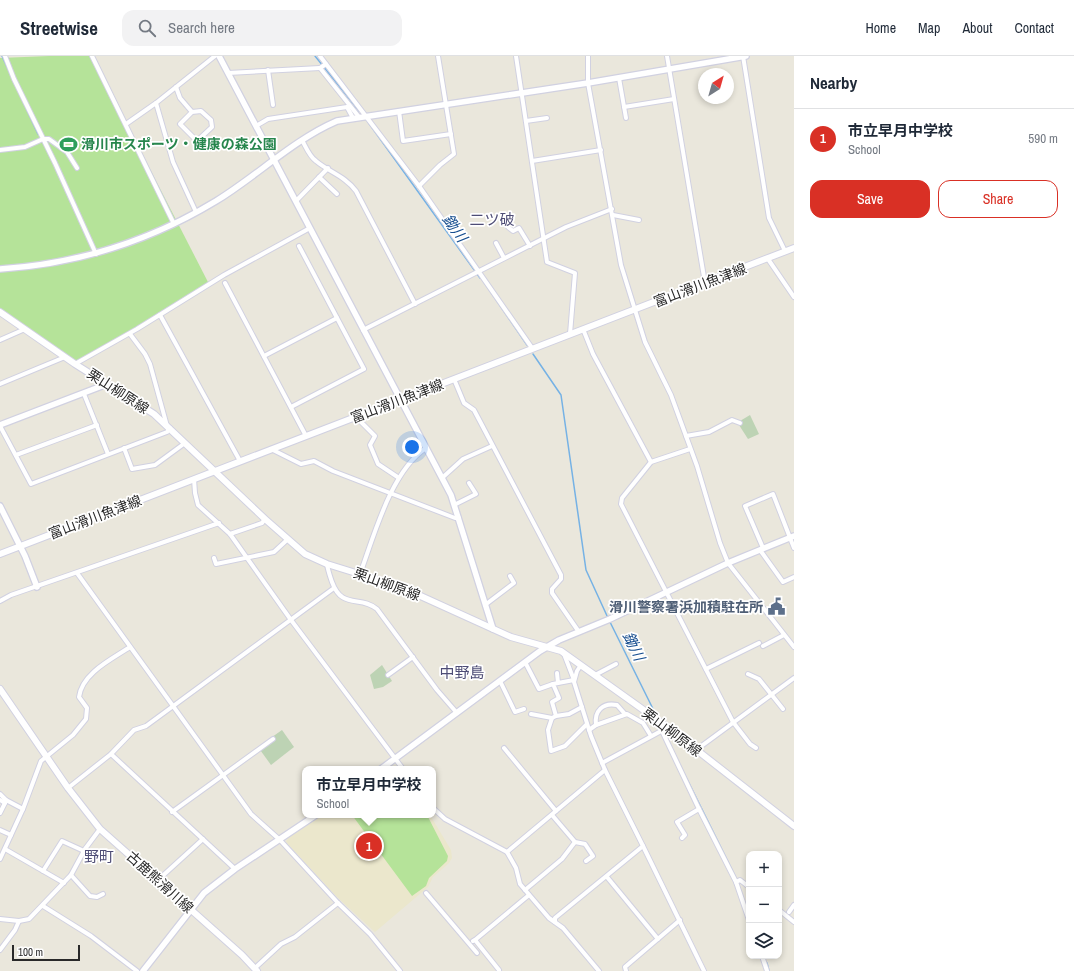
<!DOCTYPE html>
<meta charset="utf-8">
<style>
body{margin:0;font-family:"Archivo Narrow","Noto Sans JP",sans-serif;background:#f2f2f3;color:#1f2937}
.controls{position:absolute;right:12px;bottom:12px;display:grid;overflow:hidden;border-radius:8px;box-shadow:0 2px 6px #0003}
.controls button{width:36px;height:36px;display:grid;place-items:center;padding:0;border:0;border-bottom:1px solid #e0e1e3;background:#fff;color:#1f2937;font:20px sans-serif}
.compass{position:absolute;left:698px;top:12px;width:36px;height:36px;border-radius:50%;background:#fff;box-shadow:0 2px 6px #0003;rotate:37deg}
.scale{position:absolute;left:12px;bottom:10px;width:68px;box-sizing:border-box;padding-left:4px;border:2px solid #292929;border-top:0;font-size:11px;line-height:14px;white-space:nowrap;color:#292929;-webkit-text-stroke:3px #fff;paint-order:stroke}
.you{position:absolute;left:412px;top:391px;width:14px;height:14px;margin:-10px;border:3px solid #fff;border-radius:50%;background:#1a73e8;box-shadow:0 0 0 6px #1a73e833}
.badge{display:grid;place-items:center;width:26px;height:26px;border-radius:50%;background:#d93025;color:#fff;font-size:13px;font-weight:700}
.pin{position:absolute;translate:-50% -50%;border:2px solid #fff;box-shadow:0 1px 4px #0006}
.popup{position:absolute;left:302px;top:710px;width:134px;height:52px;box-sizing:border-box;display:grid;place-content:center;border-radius:8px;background:#fff;filter:drop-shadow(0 1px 3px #0005);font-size:13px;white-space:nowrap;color:#747a83}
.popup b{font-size:15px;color:#1f2937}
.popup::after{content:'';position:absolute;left:50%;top:100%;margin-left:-8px;border:8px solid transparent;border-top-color:#fff}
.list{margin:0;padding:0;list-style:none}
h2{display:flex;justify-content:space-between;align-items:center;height:52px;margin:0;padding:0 16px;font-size:17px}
h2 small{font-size:13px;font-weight:400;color:#747a83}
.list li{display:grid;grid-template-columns:26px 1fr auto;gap:12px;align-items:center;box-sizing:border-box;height:60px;padding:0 16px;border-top:1px solid #e0e1e3}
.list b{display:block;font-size:15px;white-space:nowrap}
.list p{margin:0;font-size:13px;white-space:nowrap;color:#747a83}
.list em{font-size:13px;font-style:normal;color:#747a83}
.actions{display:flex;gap:8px;padding:12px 16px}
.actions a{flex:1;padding:9px 0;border:1px solid #d93025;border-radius:12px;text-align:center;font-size:14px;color:#d93025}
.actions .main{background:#d93025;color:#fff}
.icon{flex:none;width:22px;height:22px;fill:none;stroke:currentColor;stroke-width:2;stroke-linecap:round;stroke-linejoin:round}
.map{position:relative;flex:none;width:794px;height:915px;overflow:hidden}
header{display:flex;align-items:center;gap:24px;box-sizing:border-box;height:56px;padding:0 20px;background:#fff;border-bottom:1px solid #e0e1e3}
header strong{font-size:19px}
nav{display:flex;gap:22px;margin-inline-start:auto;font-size:14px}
.search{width:280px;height:36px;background:#f2f2f3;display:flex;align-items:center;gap:10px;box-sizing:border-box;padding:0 14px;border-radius:12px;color:#747a83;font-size:15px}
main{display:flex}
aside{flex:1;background:#fff}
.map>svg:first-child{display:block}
</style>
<header>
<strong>Streetwise</strong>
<div class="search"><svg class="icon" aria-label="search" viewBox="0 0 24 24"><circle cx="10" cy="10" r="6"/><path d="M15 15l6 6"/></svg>Search here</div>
<nav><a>Home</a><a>Map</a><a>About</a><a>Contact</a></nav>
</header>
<main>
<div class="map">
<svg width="794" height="915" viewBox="0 0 794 915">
<rect width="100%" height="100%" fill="#eae7dc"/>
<path fill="#ebe7cc" d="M320,759H430L451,794L452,802L449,807L433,821L428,831L375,876L336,840L286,786L288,782Z"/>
<g fill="#bdd3b4">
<path d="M750,359L759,378L748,383L739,369L740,365Z"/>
<path d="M382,609L392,625L383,631L374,633L370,619Z"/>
<path d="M282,674L294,691L271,709L258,691Z"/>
</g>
<g fill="#b5e399">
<path d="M49,0H92L209,228L75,308L0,256V2Z"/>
<path d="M352,759H427L448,800L447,805L429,822L426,830L412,840Z"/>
</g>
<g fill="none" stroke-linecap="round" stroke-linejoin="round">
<g stroke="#76b2e5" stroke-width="1.5">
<path d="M2,0L38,78"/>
<path d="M315,0L359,55"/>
<path d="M368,66L480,222"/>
<path d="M484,226L527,289"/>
<path d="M533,298L561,339L586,514L608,562"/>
<path d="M610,566L657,661"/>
<path d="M680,709L737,824"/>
<path d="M767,907L769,915"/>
</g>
<defs>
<g id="minor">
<path d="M5,0L14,23L55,107L96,198"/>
<path d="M92,0L174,168"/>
<path d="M320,0L419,130L532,292"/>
<path d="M516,0L547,206L575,217L570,278"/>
<path d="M588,0V27L621,209L645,286L671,339L697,410L720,487L728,507L794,591"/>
<path d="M667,0L705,227"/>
<path d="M743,0L769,162L785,195"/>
<path d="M326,8L320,12L359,61"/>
<path d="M268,14L273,49"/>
<path d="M228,17L320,12"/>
<path d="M619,22L626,62"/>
<path d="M176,31L180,42L192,56L180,68L197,85L212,71L211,64L201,55L192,56"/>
<path d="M156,47L215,0"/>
<path d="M624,51L674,43"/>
<path d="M399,55L403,85L451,78"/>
<path d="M526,65L547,62"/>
<path d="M126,68L156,47L173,106L196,156"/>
<path d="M256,70L268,63L347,51L353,62"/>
<path d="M302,84C306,91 309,100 316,105C329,116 345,120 356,135L415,248"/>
<path d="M0,94L25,91L43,83H49L67,96L77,112"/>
<path d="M532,105L601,94"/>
<path d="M319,121L337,138"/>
<path d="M419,130L440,109L454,98L438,0"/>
<path d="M296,145L328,112"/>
<path d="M613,159L639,164"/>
<path d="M508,171L513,175L519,172L530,190"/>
<path d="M496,187L504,202"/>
<path d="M768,203L794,241"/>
<path d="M225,227L306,380"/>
<path d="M160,259L240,405"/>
<path d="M583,273L593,298L651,406"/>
<path d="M363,274L566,171L612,153"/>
<path d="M130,278L145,298L150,308L167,370"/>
<path d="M0,284L25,273"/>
<path d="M264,300L337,262"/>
<path d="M75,308L137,273L224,219L310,172"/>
<path d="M454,323L464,347L474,354L561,519V523L552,533V537L579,576"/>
<path d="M0,328L65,301"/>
<path d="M84,338L108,398"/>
<path d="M291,351L364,313L299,190"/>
<path d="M356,361L375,380L370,389L378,408L399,422"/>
<path d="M0,370L31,428L167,376L170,372"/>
<path d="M686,380L709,376L732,364L740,367"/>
<path d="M124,392L132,413L155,409L185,387"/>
<path d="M271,393L301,408L314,405L333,415L455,462H459"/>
<path d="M690,393L651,406L622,442L621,448L733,666L750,688L756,692"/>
<path d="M16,399L97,369"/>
<path d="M442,422L463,403L492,390"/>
<path d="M194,423L195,437L198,449L230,478L291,564L403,713"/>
<path d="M454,449L476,438L469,427"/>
<path d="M230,478L262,467L265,463"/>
<path d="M763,492L745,450L773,438L794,492"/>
<path d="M760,494L783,526L794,521"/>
<path d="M214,502L216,508L274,496L288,483"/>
<path d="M327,508C328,515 330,520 332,526C342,554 360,539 377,553L437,634L457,657"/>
<path d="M77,517L251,758L280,784L338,847L370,878L400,915"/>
<path d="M360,518C374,480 391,415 426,392"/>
<path d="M0,545L11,539L219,467"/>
<path d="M485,549L514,527L510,520"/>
<path d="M763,590L784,579"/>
<path d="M525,606L539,633L553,628"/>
<path d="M706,613L759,587"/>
<path d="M557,617L558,627L574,624L564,598"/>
<path d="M748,618L759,623L783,653"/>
<path d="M388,619L413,601"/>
<path d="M595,619L616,608"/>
<path d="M500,625L515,656L524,653"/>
<path d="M558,627L553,628L559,642L552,646L556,660L569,658L582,651"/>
<path d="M531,658L552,662"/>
<path d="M556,660L552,662L548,674L551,695L565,690L587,668"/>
<path d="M596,669C594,655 603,646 617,649L625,658"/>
<path d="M589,674L596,669L627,658L643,667L651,680"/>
<path d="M662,675L699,753L677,766L685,779L682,782"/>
<path d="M504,692L556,755"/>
<path d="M696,694L794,622"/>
<path d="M111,698L235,813"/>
<path d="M602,707L663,674"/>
<path d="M68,732L111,698L134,674L146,670L334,532"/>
<path d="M0,738L6,744"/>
<path d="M0,744L5,747L6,744L23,753"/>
<path d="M433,752L445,763L507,796L516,812L520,828L549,862L563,872L599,915"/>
<path d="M699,753L736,826L740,824L749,831"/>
<path d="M172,756L273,683"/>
<path d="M0,757L5,747"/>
<path d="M552,759L575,786L585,788L593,800L586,805"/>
<path d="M0,774L11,779"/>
<path d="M643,790L704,915"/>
<path d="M5,793L64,827"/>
<path d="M507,796L605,714"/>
<path d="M0,803L23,753L41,705L73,679L86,663L87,652L79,641C82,617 112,603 130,591"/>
<path d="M43,815L62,785L84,795"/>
<path d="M71,819L90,840L97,841L103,838"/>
<path d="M607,821L658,883"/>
<path d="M158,824L203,783"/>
<path d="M736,826L749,864"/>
<path d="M525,834L562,803L575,786"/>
<path d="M426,837L477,897"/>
<path d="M43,850L91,880L137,915"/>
<path d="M779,854L794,866"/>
<path d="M789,856L794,849"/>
<path d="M0,863L19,865L29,863L71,819L85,793L100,773"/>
<path d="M555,866V862L643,790L605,714L591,680L574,626L577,615L581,609"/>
<path d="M475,884L529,839"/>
<path d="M473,885L475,884L499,914"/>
<path d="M0,894L15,874L19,865"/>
<path d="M762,900L767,915"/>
<path d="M255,912L281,888L295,881L338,847"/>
<path d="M626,915L625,911L680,864"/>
</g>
<g id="tertiary">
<path d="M219,0L451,439L493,573"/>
<path d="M0,213C77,208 150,185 216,145C257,120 293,84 337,65L588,27L746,0"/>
<path d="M0,369L107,328"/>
<path d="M0,450L25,500L37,531"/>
<path d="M381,713L540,595L559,584L610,563L728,507L794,480"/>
<path d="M143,915L204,837L235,813L316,759"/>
</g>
<g id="secondary">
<path d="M0,256L75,308L154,358L265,463L305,498L327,508L385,526L414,537L511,581L561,595L666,670L794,770"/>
<path d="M0,498L794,192"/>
<path d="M0,633L68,732L100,773L242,899L257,915"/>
</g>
</defs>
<use href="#minor" stroke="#d1d1e1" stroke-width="6"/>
<use href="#tertiary" stroke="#d1d1e1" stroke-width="8"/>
<use href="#secondary" stroke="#d1d1e1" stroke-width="8"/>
<use href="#minor" stroke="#fff" stroke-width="4"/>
<use href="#tertiary" stroke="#fff" stroke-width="5.5"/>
<use href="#secondary" stroke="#fff" stroke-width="6"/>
</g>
<defs>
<symbol id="stadium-bare" viewBox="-9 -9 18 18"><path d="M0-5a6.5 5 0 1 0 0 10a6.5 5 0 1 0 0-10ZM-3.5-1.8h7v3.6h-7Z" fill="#2e9e5b" stroke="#fff" stroke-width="2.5" paint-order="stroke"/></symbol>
<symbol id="civic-bare" viewBox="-9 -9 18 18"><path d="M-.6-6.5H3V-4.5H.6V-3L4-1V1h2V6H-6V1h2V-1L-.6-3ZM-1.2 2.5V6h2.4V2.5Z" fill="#5c6f8a" stroke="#fff" stroke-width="2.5" paint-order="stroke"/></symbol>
</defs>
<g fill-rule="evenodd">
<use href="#stadium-bare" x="56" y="76" width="25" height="25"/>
<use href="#civic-bare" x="764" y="538" width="25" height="25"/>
</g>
<g text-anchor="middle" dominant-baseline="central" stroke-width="3.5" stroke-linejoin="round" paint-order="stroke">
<g font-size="14" font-weight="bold" fill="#27864d" stroke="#fff" text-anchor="start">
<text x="81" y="88">滑川市スポーツ・健康の森公園</text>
</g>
<g font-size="14" fill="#292929" stroke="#fff">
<text transform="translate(700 229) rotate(-21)">富山滑川魚津線</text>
<text transform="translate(118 335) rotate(33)">栗山柳原線</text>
<text transform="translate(397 345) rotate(-21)">富山滑川魚津線</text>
<text transform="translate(95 461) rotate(-21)">富山滑川魚津線</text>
<text transform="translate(387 528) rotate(20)">栗山柳原線</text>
<text transform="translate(672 676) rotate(37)">栗山柳原線</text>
<text transform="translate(160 826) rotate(42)">古鹿熊滑川線</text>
</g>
<g font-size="14" font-weight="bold" fill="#4e5e75" stroke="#fff" text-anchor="end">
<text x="763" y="551">滑川警察署浜加積駐在所</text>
</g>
<g font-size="15" fill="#4e4d76" stroke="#fff">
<text x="492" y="163">二ツ破</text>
<text x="462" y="616">中野島</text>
<text x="99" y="800">野町</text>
</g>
<g font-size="15" font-style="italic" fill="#174e8f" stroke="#fff">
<text transform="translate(455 172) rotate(54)">鋤川</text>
<text transform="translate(634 590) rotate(64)">鋤川</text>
</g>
</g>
</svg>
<div class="controls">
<button>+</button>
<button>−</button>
<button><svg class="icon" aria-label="layers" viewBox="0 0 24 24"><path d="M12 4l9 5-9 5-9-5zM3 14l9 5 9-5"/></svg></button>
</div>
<svg class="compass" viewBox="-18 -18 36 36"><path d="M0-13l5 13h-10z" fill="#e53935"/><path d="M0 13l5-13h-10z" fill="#747a83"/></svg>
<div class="scale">100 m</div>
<div class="you"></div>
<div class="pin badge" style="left:369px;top:790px">1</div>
<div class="popup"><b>市立早月中学校</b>School</div>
</div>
<aside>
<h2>Nearby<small></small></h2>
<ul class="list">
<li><span class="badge">1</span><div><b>市立早月中学校</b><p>School</p></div><em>590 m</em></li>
</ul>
<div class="actions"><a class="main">Save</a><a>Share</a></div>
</aside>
</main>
